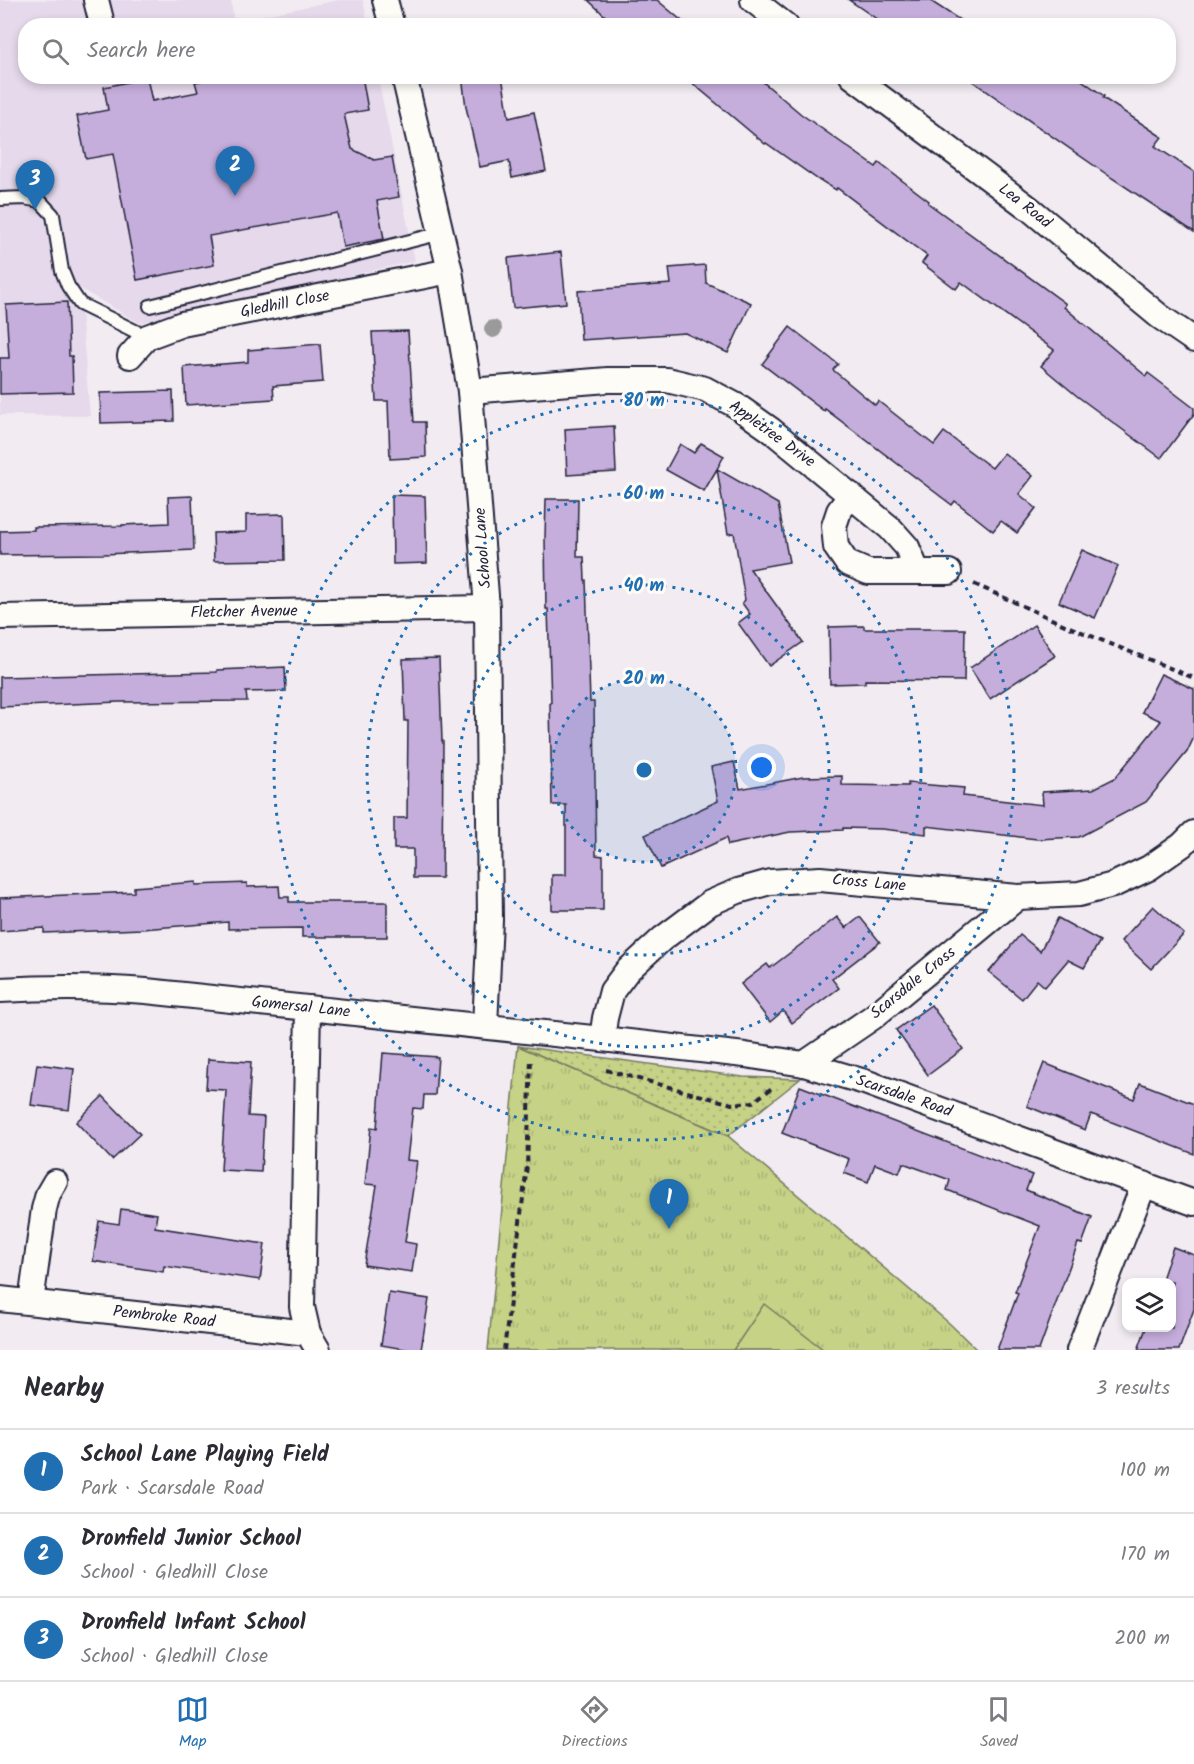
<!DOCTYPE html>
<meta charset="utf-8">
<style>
body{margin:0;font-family:Kalam,sans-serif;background:#f2f2f3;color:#2b2b33}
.controls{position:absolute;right:18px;bottom:18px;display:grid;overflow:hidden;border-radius:12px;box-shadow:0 3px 9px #0003}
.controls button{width:54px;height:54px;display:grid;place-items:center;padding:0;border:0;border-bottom:2px solid #e1e1e2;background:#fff;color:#2b2b33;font:30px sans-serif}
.you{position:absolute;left:762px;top:768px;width:21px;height:21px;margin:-15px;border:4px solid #fff;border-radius:50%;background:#1a73e8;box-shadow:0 0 0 9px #1a73e833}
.badge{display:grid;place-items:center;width:39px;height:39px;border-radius:50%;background:#1f6fb2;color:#fff;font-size:20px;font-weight:700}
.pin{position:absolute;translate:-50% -50px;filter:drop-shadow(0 2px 3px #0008)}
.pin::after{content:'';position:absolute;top:32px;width:21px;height:18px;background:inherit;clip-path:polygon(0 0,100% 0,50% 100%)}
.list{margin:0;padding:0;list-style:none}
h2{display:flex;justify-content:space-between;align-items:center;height:78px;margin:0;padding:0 24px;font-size:26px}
h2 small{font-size:20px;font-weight:400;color:#7c7c81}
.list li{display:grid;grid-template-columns:39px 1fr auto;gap:18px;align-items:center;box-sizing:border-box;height:84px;padding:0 24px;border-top:2px solid #e1e1e2}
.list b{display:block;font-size:22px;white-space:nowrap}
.list p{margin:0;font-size:20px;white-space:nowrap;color:#7c7c81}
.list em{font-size:20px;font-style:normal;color:#7c7c81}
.icon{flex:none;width:33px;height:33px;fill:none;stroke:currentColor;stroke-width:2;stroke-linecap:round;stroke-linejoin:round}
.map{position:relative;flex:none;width:1194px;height:1350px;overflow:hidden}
.search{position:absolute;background:#fff;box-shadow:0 3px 9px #0003;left:18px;right:18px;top:18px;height:66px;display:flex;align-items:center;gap:15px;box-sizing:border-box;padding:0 21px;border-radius:24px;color:#7c7c81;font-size:22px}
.sheet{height:330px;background:#fff}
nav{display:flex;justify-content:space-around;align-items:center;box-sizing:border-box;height:84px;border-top:2px solid #e1e1e2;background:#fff;font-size:16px;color:#7c7c81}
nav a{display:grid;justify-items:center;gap:3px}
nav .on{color:#1f6fb2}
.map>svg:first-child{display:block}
</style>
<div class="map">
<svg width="1194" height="1350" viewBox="0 0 1194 1350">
<defs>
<pattern id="grass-dots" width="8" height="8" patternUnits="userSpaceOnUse" patternTransform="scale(1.5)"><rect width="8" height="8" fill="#c6d286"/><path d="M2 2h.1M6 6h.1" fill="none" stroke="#aab475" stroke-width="1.8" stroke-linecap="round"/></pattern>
<pattern id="park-tufts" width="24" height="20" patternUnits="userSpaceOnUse" patternTransform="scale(1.5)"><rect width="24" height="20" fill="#c6d286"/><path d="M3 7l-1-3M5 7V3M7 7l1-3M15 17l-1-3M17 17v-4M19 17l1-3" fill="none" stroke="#aab475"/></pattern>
</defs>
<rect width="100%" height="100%" fill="#f2ecf2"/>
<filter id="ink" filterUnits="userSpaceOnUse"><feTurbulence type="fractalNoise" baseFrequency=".0167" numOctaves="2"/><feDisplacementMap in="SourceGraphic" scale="12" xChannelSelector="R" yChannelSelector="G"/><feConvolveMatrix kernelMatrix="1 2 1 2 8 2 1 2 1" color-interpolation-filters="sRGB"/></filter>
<g filter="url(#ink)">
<path fill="#e5d9eb" d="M0,0H231L234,21L339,0H363L368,25L26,26V76L378,77L415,261L139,323L79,288L90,416L0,415Z"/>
<path fill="url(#grass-dots)" stroke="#747a60" stroke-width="1.5" d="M518,1046L743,1077L800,1079L728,1136Z"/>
<path fill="url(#park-tufts)" stroke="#747a60" stroke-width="1.5" d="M518,1046L728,1136L949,1323L977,1350H488Z"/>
<path fill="#c6d286" stroke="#747a60" stroke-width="1.5" d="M764,1304L824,1350H733Z"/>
<g fill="#c6aedc" stroke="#22223b" stroke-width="1.5">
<path d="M588,0H657L688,26H616Z"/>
<path d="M849,0H929L969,26H887Z"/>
<path d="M221,76H362L368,110L344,114L352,149L374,160L392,157L399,197L377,201L384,239L343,247L337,213L209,236L214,265L137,280L113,154L86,159L77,116L108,110L104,87L147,78L152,101L198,92L195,82Z"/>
<path d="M462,76H502L509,118L534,112L546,171L512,178L509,161L480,167L466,107Z"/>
<path d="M684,76H756L801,114L876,167L879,163L929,201L928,203L1066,304L1064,307L1146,376L1148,373L1194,408V414L1161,458L1077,396L1041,366L1054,350L961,282L956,289L922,263L927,256L837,188L836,190L820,180V181L766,143L765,144Z"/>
<path d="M965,76H1076L1104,96L1103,98L1162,137L1155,146L1194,172V232L1112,178Z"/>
<path d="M561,252L566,303L513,308L508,258Z"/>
<path d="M705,265L706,283L751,303L728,353L685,333L581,340L578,291L671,284L669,268Z"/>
<path d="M67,302L69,356H72L73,392L0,394V358H9L6,305Z"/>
<path d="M790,327L838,364L833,370L875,405L878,401L934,445L944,432L992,468L1004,453L1033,476L1019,494L1036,508L1017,533L1001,521L993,531L955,501L952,505L825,409L824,411L762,364Z"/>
<path d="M408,331L414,422H425L426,457L390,459L388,401H376L372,332Z"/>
<path d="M320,344L323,382L273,386L274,399L186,405L184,367L248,362V350Z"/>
<path d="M173,391L174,421L101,423L100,393Z"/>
<path d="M614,426L616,472L567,475L565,429Z"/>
<path d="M701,443L724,456L717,469L778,504L789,562L750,569L803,642L769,666L738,623L750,614L742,603L745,600L734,533L728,534L717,469L704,491L666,470L680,444L694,453Z"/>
<path d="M392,495L425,496L427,563L393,564Z"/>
<path d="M192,496L194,550L104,554L0,555V531L34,530V527L122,526V525L169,523L168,497Z"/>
<path d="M546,499H578L577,557H584L585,580H586L590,702H594L596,855L603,856V910H552V875H566V805H552L550,703H551L548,609H546L545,538Z"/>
<path d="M284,514L285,560L214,561L213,533L246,532V515Z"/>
<path d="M1082,550L1118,566L1095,618L1059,602Z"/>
<path d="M1034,625L1055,656L990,699L970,668Z"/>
<path d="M864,626V629H965L964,681L865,680V683L830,684L829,627Z"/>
<path d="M439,658L442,741H443L442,878H413V849H394V818H407L408,721H405L403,659Z"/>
<path d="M285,667L286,691L246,692L247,701L119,702L0,707V677L217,672V670Z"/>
<path d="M1161,674L1194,689V737L1187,752L1146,802L1079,837L1037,839L926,826V834L882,829L843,828V830L790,832L728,845L726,838L661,868L645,835L718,801L711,767L734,762L740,789L803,777L842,776V785L908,786V783L964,788L963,796L1043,805L1042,792L1093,789L1115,778L1161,721L1142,712Z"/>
<path d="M196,882V885L247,883V887L279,886L280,897H289V902H387V937H302V928L228,929V922L142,929L44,933V928L0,931V898L134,892V887Z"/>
<path d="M1153,906L1184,934L1151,969L1121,941Z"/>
<path d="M837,917L846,928L860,917L880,942L832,979L839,988L792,1023L783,1011L770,1022L741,984L767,964L770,968Z"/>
<path d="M1058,918L1100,941L1084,968L1068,960L1045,987L1037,980L1022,999L989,972L1020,935L1040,951Z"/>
<path d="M931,1005L963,1049L928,1075L896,1030Z"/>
<path d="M383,1053L438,1057L435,1095H424L423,1109L413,1108L407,1160L417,1161L405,1242L416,1244L412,1272L364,1265L377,1185L365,1184L371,1127L377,1128Z"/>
<path d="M208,1059L251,1062L248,1116L264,1117L261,1172L221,1170L226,1090L206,1089Z"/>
<path d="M1044,1063L1134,1099L1140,1083L1194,1104V1154L1091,1114L1085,1130L1027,1106Z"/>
<path d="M37,1064L74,1069L69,1110L31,1105Z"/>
<path d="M800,1086L1032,1175L1026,1190L1092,1217L1082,1244L1078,1243L1039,1350H997L1018,1293L1015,1292L1040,1226L947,1190L950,1180L903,1163L899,1173L875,1164L868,1182L844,1173L849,1159L782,1133Z"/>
<path d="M103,1096L140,1134L112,1160L76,1122Z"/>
<path d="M121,1209L157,1214L155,1227L265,1244L260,1280L164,1266L163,1272L93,1261L99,1221L119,1224Z"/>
<path d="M1173,1247L1194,1255V1309L1179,1350H1138L1146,1328H1172V1282H1161Z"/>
<path d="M389,1293L429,1299L421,1350H410L381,1345Z"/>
</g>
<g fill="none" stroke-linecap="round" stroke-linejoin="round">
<defs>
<g id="lane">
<path d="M0,199L24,198L40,201L53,215L62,271L68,286L80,304L147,337"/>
<path d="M150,306L442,233"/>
</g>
<g id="street">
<path d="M96,0L101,20"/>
<path d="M385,0L392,26"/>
<path d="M753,0L786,26"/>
<path d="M404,76L450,271L470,391L487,608L490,920L485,1026"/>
<path d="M852,76L1030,209L1159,316L1194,340"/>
<path d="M130,356L147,337L182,324L450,271"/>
<path d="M470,391L608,380H667L705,389L737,406L771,430L890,528L907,547L917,571"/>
<path d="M851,495L839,511L834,526L836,547L847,563L868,572H949"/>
<path d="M0,617L487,608"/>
<path d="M0,990C49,987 97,987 146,991L602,1039L745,1055L804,1064L865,1082L1194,1203"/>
<path d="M602,1039L605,1018L612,991L627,971L662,939L710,903L738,891L770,882L820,879L1018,897L1079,894L1113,885L1149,868L1182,845L1194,833"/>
<path d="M804,1064L873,1017L1018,897"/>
<path d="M0,1299L308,1333L318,1350"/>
<path d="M31,1302L44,1209L48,1194L55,1182"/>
<path d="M308,1333L302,1307L308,1008"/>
<path d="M1079,1350L1144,1184"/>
</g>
</defs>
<use href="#lane" stroke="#22223b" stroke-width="16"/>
<use href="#street" stroke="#22223b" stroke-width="28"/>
<g stroke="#22223b" stroke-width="4" stroke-dasharray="6 4.5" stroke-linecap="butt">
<path d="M974,584L1067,626L1194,678"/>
<path d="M606,1070L732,1104L753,1102L772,1088"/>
<path d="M504,1350L527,1166L531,1059"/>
</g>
<use href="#lane" stroke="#fdfcf7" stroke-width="12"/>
<use href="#street" stroke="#fdfcf7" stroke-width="24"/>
</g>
<circle fill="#9b9a9a" cx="493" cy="329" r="9"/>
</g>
<circle cx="644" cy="770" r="92" fill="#1f6fb2" fill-opacity=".12"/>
<g fill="none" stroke="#1f6fb2" stroke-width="3" stroke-dasharray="3 6">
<circle cx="644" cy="770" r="92"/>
<circle cx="644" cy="770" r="185"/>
<circle cx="644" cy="770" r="277"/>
<circle cx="644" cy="770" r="370"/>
</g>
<g text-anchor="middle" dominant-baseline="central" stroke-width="6" stroke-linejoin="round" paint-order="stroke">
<g font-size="16" fill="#22223b" stroke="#fdfcf7">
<text transform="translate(1025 206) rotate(38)">Lea Road</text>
<text transform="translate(285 304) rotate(-11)">Gledhill Close</text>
<text transform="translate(772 434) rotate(36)">Appletree Drive</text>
<text transform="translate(483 548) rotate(-94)">School Lane</text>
<text transform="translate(244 612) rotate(-1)">Fletcher Avenue</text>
<text transform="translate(869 883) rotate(5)">Cross Lane</text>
<text transform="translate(913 983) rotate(-39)">Scarsdale Cross</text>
<text transform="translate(301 1007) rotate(6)">Gomersal Lane</text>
<text transform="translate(904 1096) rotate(19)">Scarsdale Road</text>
<text transform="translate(164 1317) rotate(6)">Pembroke Road</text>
</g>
</g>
<circle cx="644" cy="770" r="9" fill="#1f6fb2" stroke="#fdfcf7" stroke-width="3"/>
<g font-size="18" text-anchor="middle" font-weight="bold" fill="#1f6fb2" stroke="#fdfcf7" stroke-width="6" stroke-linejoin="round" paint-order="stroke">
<text x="644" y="406">80 m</text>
<text x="644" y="499">60 m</text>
<text x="644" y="591">40 m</text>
<text x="644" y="684">20 m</text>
</g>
</svg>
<div class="controls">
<button><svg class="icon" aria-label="layers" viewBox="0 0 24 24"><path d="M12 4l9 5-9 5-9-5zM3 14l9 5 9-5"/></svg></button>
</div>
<div class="you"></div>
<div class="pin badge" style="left:669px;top:1229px">1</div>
<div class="pin badge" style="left:235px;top:196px">2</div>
<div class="pin badge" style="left:35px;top:210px">3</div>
<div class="search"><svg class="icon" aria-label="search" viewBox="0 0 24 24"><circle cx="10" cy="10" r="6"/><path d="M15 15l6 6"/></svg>Search here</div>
</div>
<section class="sheet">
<h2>Nearby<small>3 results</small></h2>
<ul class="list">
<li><span class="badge">1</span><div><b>School Lane Playing Field</b><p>Park · Scarsdale Road</p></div><em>100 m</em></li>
<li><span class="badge">2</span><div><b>Dronfield Junior School</b><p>School · Gledhill Close</p></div><em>170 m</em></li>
<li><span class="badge">3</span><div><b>Dronfield Infant School</b><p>School · Gledhill Close</p></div><em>200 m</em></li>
</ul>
</section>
<nav>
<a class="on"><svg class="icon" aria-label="map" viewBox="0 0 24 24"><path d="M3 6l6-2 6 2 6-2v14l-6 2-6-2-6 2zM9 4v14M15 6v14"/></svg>Map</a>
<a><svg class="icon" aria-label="directions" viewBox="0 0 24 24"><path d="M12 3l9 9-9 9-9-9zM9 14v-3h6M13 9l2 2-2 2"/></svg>Directions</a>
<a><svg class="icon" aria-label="saved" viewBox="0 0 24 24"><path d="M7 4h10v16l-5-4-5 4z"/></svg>Saved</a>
</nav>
